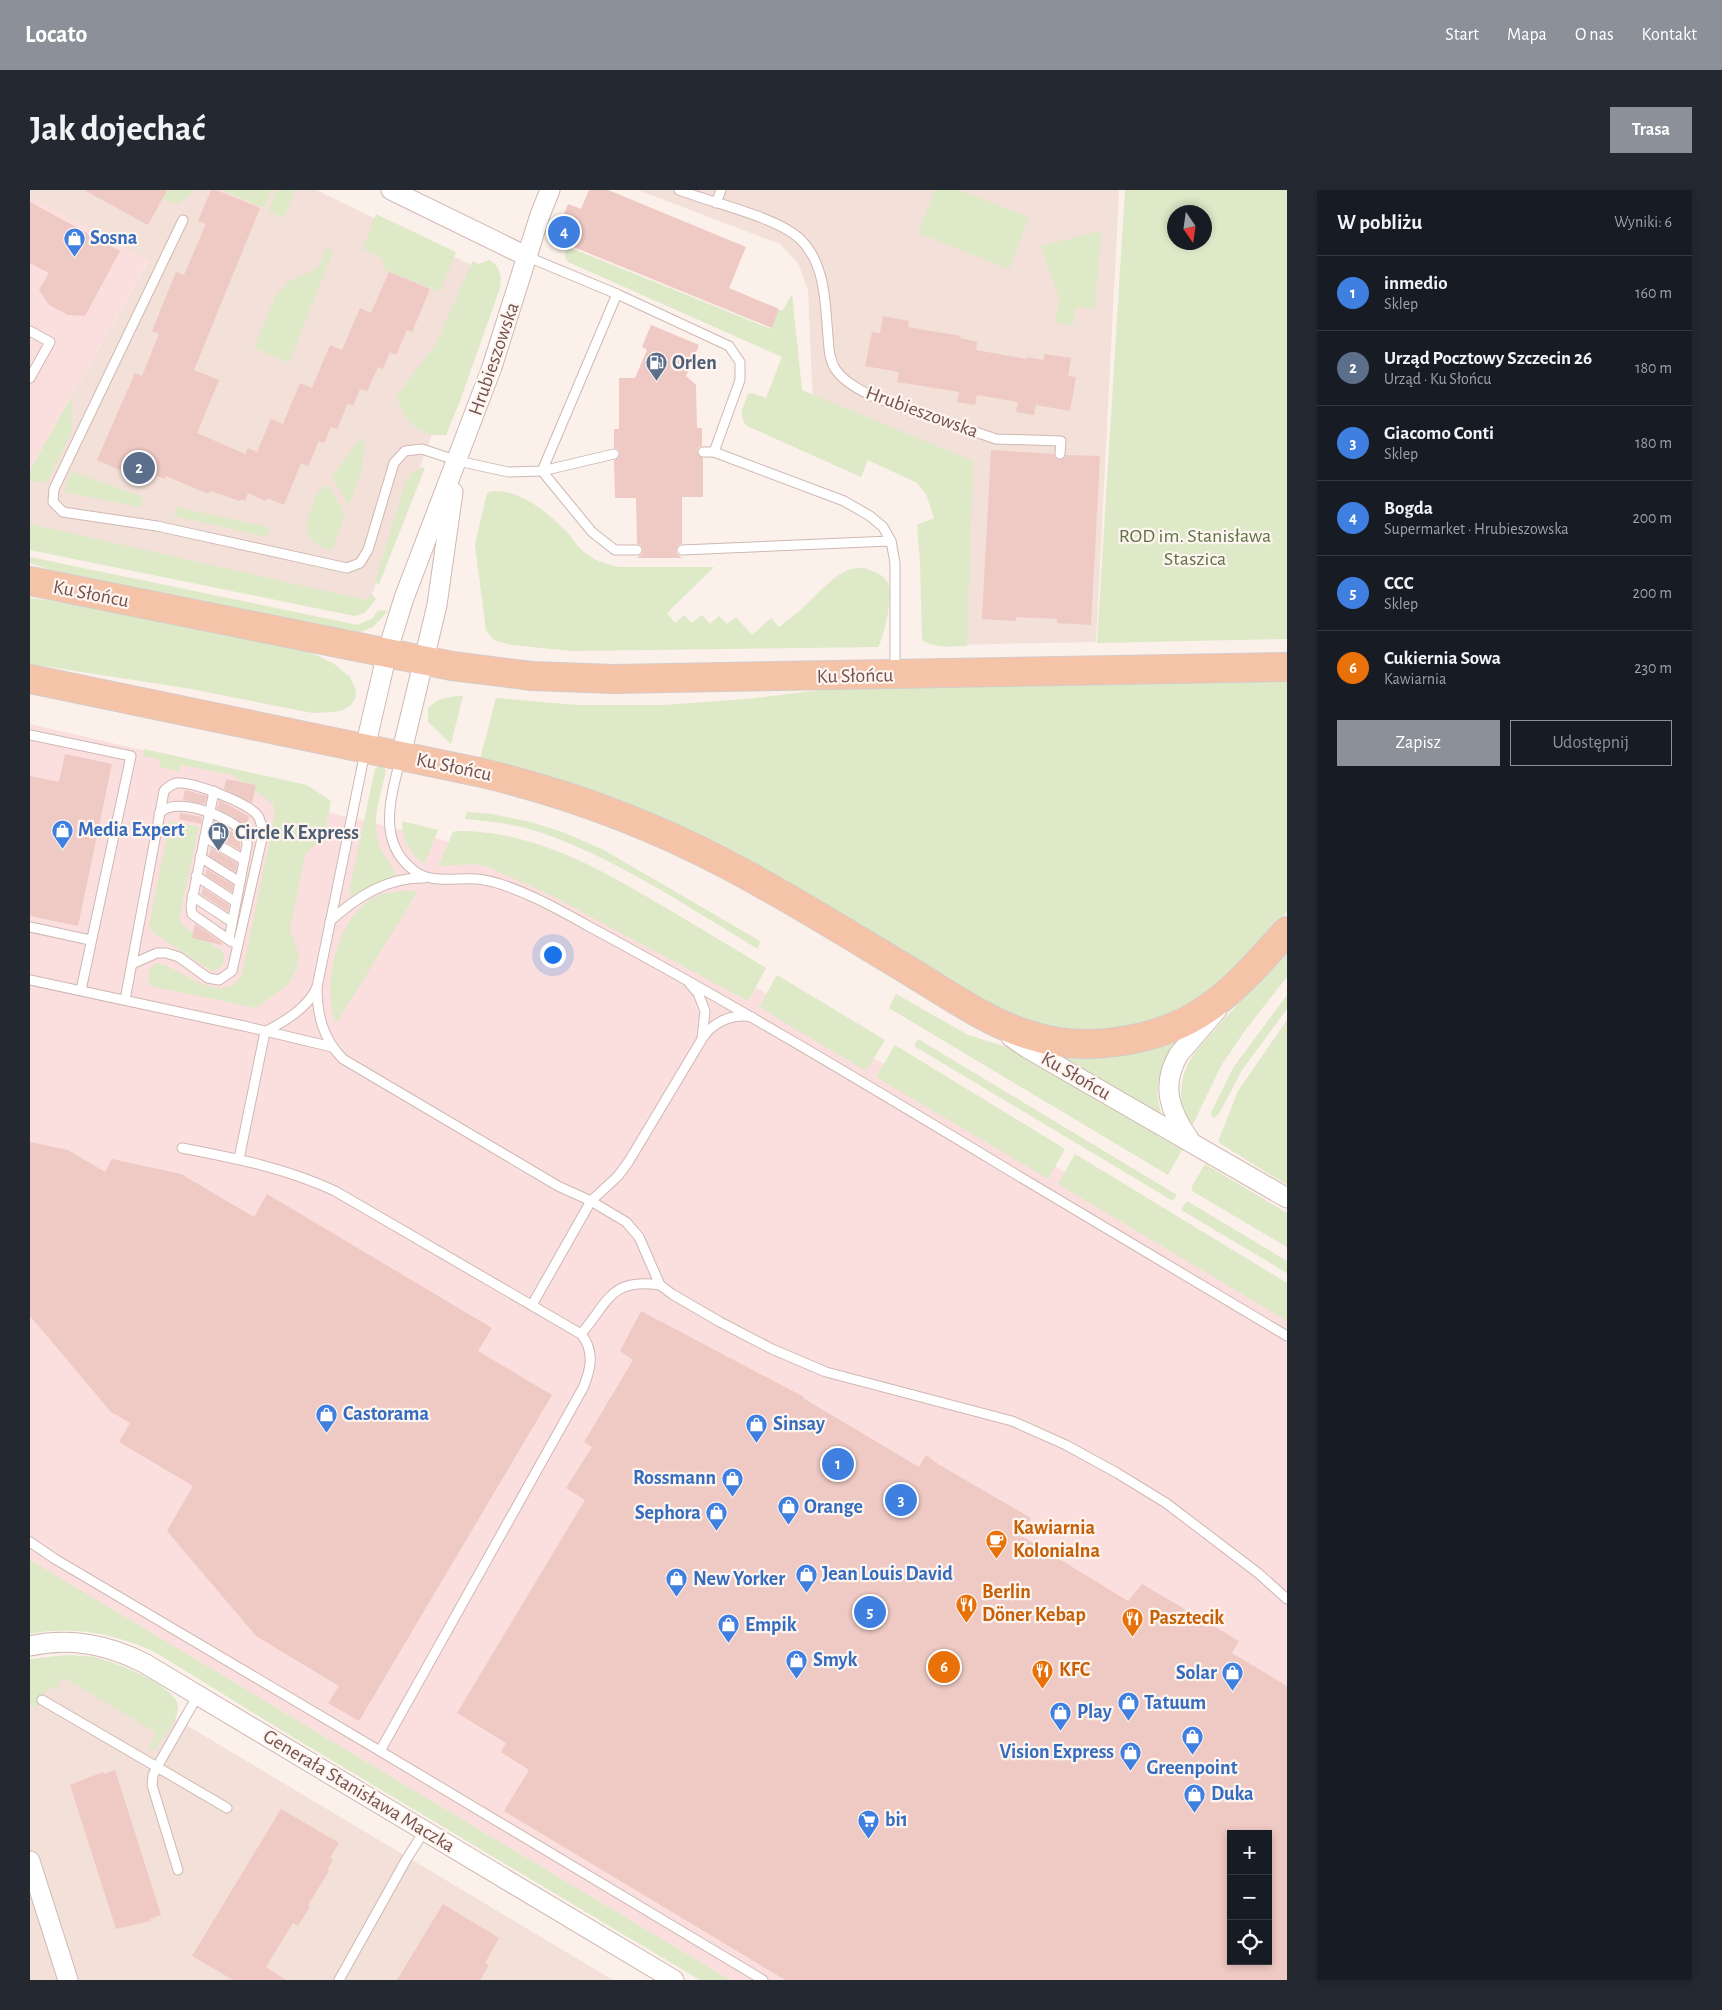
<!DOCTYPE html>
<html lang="pl">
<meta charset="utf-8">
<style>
body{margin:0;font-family:"Alegreya Sans",sans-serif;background:#242831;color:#f1f3f6}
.controls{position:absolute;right:15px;bottom:15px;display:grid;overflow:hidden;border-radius:0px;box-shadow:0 2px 8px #0003}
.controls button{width:45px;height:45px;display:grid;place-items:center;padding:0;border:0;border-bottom:1px solid #363941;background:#171b24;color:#f1f3f6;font:25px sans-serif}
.compass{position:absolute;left:1137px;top:15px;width:45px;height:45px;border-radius:50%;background:#171b24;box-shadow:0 2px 8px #0003;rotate:167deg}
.you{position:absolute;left:522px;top:764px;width:18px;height:18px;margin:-12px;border:4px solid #fff;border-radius:50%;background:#1a73e8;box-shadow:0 0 0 8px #1a73e833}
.badge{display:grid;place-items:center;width:32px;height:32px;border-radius:50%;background:#8c9099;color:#fff;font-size:16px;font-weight:700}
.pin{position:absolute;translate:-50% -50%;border:2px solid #fff;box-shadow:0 1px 5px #0006}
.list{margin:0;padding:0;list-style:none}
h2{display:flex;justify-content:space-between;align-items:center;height:65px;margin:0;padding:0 20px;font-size:21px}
h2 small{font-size:16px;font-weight:400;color:#9ea1a6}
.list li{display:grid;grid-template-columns:32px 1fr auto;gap:15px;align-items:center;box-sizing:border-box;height:75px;padding:0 20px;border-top:1px solid #363941}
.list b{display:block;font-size:19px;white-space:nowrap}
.list p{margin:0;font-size:16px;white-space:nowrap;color:#9ea1a6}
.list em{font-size:16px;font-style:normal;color:#9ea1a6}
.actions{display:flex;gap:10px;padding:15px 20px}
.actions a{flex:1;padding:11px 0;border:1px solid #8c9099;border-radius:0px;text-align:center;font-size:18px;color:#8c9099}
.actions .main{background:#8c9099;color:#fff}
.icon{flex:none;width:28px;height:28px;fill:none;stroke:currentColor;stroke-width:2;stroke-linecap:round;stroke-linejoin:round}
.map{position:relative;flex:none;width:1257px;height:1790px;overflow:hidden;border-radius:0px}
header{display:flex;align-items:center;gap:30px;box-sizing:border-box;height:70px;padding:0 25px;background:#8c9099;color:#fff}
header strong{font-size:24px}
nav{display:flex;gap:28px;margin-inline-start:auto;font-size:18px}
.intro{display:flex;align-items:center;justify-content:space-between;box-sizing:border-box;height:120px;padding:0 30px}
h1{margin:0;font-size:35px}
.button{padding:12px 22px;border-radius:0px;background:#8c9099;color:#fff;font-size:18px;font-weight:700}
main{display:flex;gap:30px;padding:0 30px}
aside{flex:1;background:#171b24;border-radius:0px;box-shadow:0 2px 8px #0003}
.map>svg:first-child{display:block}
</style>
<header>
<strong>Locato</strong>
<nav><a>Start</a><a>Mapa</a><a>O nas</a><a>Kontakt</a></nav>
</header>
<div class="intro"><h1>Jak dojechać</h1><a class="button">Trasa</a></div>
<main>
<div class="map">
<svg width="1257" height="1790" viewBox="0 0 1257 1790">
<rect width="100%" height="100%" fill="#fbf0ea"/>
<g fill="#f3e0d8">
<path d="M0,0H286L462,85L339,412L0,336V279L118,72L0,6Z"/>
<path d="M608,0H1089L1066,452L918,455L920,291L784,236L778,100L768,73L750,54Z"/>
<path d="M47,1474L163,1539L583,1790H0V1488Z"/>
</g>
<g fill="#fbdfde" fill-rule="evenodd">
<path d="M0,6L118,71L0,279Z"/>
<path d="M0,534L268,596L264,614L458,661L673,766L1257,1115V1790H684L0,1384ZM1201,1644H1238V1771H1201Z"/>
</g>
<g fill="#dee9c8" fill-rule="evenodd">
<path d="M138,0H165L147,14L132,9Z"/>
<path d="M192,0H241L234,18Z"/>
<path d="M247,0H265L254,28L238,21Z"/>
<path d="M905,0H930L999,27L979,79L888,43Z"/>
<path d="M1095,0H1257V449L1067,453ZM1174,22V52H1144V22Z"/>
<path d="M346,24L426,62L410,102L355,80L352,68L333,59Z"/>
<path d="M1071,41L1065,118L1046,117L1043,135L1024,132L1030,110L1011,56Z"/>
<path d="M536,56L741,139L749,120H753L762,104L772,200L943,271L937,456C922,456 905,459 892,450L890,371L887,335L904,328L896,304L887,293L838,270L831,287L717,236C707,226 714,215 718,204L722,203L736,208L752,167L538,72L535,67Z"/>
<path d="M297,58L303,61L259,173L224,158L246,105L260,91L288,78Z"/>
<path d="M459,70C470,76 472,85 470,98L430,211L416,245C385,247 377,230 366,207L406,154L443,71L449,74Z"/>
<path d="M42,206V241L20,287L15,292H3L0,290V280Z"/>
<path d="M332,246C338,270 326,294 319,316L302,287Z"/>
<path d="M392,277L395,278L349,394L345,393L376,291L383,282Z"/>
<path d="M43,282L114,307L110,317L35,302L37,291Z"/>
<path d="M298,295L315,324L302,360C275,354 273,339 282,316C286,306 288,299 298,295Z"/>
<path d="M466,301C492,301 518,323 535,340C542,347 546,355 553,361C563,370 575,374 588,377H684L637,423L645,433L654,425L662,433L672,425L680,434L689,426L697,434L706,427L722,445L741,428L749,437C759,429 770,421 779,412C790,402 800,389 814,382C822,378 832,376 840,380C847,383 855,386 858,393C863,405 855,446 848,457L542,461L481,455L464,450L456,441L445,355L456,307L458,302Z"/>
<path d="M146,317L239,337L237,347L144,326Z"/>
<path d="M0,334L336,410L342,404L346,409L335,423L325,426L0,360Z"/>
<path d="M0,367L328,435L343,428L348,420L358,421L343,437L326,444L35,385L0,373Z"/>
<path d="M0,408L48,414L268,457L303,473L320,487L326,500L325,509L321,515L313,520L305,522L283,523L156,498L0,474Z"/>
<path d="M1257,491V722C1239,742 1223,764 1204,782C1197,788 1189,793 1182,798C1116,847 1044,851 969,820L708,663L539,595L450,569L466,508L546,515H634L717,509L799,499Z"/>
<path d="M433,506L421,554L398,532V519C407,507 419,507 433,506Z"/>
<path d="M114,559L277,595L301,611L294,646L275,665L260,739L269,765L266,781L257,796L226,818L120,796C117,785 117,780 126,773C149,777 178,806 201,796C205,794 209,788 212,785L245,624L243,614L203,585L151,575L149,581L129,577L130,570L113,566Z"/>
<path d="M350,575L354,578L356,581C351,604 341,631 349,655C353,666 363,675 366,685L322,706L319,702L345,579Z"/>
<path d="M437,622L461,624L501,632L535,643L572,659L730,751L728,759C656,716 579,663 499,639C478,633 456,631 435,629Z"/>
<path d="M140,631L169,637L149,728L152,735L192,761C197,772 193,779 182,781L122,742L119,735Z"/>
<path d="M372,631L408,640L394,674C379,664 372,649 372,631Z"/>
<path d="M426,641C505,640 572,680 638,719C671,739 704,758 736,778L718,811L518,704L458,677L442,674L408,676L423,642Z"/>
<path d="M373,701H388L306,834C292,798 305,732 340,710C350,703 362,702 373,701Z"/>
<path d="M1257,761V787L1216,839L1191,876L1162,936C1149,925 1149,897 1155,881C1161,864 1177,849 1189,835C1211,810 1234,785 1257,761Z"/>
<path d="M747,785L855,850L836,881L729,817Z"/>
<path d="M866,804L938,845L980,858L1152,960L1138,985L859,818Z"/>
<path d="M1257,805V819L1212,880L1190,922L1185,928L1181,926V923L1203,878Z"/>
<path d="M1257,830V995L1188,952L1208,901Z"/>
<path d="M1151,848C1132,874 1121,892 1132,926L1131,927L1031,867V865Z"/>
<path d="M888,849L1147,1005L1143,1011L884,856Z"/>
<path d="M865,855L1035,959L1018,989L846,887Z"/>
<path d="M1045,964L1257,1093V1131L1028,994Z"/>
<path d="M1175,974L1257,1023V1057L1162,1001V996Z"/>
<path d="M1157,1011L1257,1071V1083L1151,1020Z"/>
<path d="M0,1370L700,1790H670L251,1540L125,1462C85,1444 43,1435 0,1444Z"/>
<path d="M37,1465C47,1465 55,1466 64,1467C83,1471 148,1496 148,1517C148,1531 133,1547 126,1558L122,1560L118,1559L127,1543L33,1487L26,1499H17L6,1518L0,1513V1469Z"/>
</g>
<g fill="#efc9c3" fill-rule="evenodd">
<path d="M54,0H137L118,35Z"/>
<path d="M181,0H186L230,18L164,180L189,190L167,243L215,264L218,258L227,262L241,229L253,234L270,193L282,198L300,155L312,160L330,118L341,123L359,82L400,99L382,142L377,140L366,165L360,162L353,179L348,177L337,201L330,199L323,216L318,213L307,239L301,237L294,253L289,251L278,276L271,273L254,315L237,308L236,311L218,303L215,311L211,309L210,311L180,301L178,304L136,286L135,289L122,284L118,292L67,270L105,183L112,186L129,144L122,141L146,82L154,85L176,34L168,31Z"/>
<path d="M559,0H578L716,57L699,98L749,119L742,138L524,49L538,14L551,19Z"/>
<path d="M0,12L90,61L55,126L38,125L19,115L9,100L19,83L0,73Z"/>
<path d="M853,126L879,131L878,137L931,146L930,148L947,152L946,160L997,169V167L1013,170L1015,164L1041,168L1038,186L1046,187L1040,221L1006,215L1004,225L986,222L988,212L947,205L945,215L927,212L929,202L867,192L869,182L835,176L842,142L850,143Z"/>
<path d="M621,135L669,155L656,186L666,195L667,238H672V256L668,258L667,262L673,268V307H652V354L648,355L646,360L647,364L652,368H607L612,364L613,360L611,355L607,354L606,308H585L584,270L589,268L590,263L588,259L584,258V239H589V188H605L617,160L612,157Z"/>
<path d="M961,260L1024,264L1026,269L1030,270L1035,268L1036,265L1070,266L1061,435L1027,433V429L986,427V431L952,429Z"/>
<path d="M35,564L82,574L48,736L0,726V586L29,592Z"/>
<path d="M196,589L226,595L222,613L194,599Z"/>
<path d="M155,600L177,606L175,614L153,610Z"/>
<path d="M189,610L219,626L217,637L202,626L187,619Z"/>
<path d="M150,623L172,627L171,634L149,629Z"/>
<path d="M184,631L195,636L210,648V660L184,645Z"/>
<path d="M181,658L207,673L206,682L179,666Z"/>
<path d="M177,679L203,695L202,702L175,685Z"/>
<path d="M173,698L199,715L198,722L171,704Z"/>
<path d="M165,734L192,753V755L162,748Z"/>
<path d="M0,952L38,960L75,982L82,969L151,984L224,1027L237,1004L462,1138L448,1161L522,1205L329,1531L298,1513L309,1496L226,1446L137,1341L163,1296L89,1252L100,1233L81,1222L0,1126Z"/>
<path d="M611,1121L774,1207L773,1208L889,1277L896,1265L908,1274L1001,1328L990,1345L1098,1411L1112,1394L1209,1451L1202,1463L1257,1496V1790H755L474,1621L499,1580L471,1562L476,1553L427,1523L555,1310L536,1298L562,1257L554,1252L603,1170L590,1161ZM1201,1644H1238V1771H1201Z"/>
<path d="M85,1580L131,1725L120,1729L121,1731L86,1739L40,1595L73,1582L74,1584Z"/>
<path d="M251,1619L309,1653L300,1668L303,1670L297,1680L299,1681L278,1715L280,1716L268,1736L263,1733L236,1777L256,1790H203L162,1766Z"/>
<path d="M413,1714L469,1748L455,1773L459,1775L450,1790H367Z"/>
</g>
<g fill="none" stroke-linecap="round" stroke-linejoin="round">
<defs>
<g id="lane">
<path d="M649,0C682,13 744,26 769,48C796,73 795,113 798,147C799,158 799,170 806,180C815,193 832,201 846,208L966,249L1031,251L1030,264"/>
<path d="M686,13L691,0"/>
<path d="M153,30L24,299L23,312L33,322L127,336L317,378L330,373L338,360L364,273L375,261L392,259L428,271L478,282L512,281L584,264"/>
<path d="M498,67L587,104L699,156L710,172V190L684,262"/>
<path d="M0,141L20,152L0,188"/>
<path d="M673,262H684L814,311L840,326L853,337L861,351L865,373V482"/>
<path d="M512,281L587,104"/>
<path d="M512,281L562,342L585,360H607"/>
<path d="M652,360L861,351"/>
<path d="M0,545L101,566L51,800"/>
<path d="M370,570C361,607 347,651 382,679C400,695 425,687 447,689C480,692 530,720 560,737C707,816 849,902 992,988C1080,1041 1169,1093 1257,1146"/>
<path d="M184,601L161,716L162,724L202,752"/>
<path d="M129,624C144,604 202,627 215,644C217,648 217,651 217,655L199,749"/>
<path d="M175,647L214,670"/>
<path d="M170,667L210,692"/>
<path d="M166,686L206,712"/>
<path d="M162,706L202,732"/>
<path d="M300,731C327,707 357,687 394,688"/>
<path d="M0,737L60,750"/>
<path d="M0,790L214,836L302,857"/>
<path d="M287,797C287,825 293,849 313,869L528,996L561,1011L596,1032L609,1047L630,1095L642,1104L690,1132L742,1159L796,1182L982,1231L1036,1255L1087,1283L1136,1313L1228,1383L1257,1409"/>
<path d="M95,810L134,601C138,597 143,592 150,593C165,593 219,613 228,626C231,631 232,638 233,644L202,781L189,790L178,788L149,767L136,763H127L102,774"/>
<path d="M674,846C685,831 704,823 722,827"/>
<path d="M152,958C204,968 256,978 305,1001L551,1144C565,1161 561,1179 553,1198L350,1561L733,1790"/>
<path d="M209,969L235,842C255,831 278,818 287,797L335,562"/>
<path d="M502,1115L561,1011L588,986L599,971L672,849L675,821L668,803L660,794"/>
<path d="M551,1144C579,1112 579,1088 630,1095"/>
<path d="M0,1352L25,1369L350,1561"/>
<path d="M12,1510L127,1577L168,1505"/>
<path d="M148,1680L122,1595L123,1585L127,1577L197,1618"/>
<path d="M309,1790L376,1670L395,1640"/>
</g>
<g id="street">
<path d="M361,0L498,67"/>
<path d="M335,558L357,463L374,408L462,177L510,25L520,0"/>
<path d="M371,565L407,415L423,302"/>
<path d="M981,847L997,858L1257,1008"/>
<path d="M1159,949C1140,922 1130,895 1149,864L1187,820"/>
<path d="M0,1456C39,1447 79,1455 114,1473L644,1790"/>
<path d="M0,1671L38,1790"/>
</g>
<g id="primary">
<path d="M0,391L422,476L502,486L583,489L1257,477"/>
<path d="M0,489L448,582C534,602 618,633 696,674C761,708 824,748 886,785C920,806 961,834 999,845C1026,854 1057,856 1085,852C1169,842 1205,799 1257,741"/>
</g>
</defs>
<use href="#lane" stroke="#cfb8b2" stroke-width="11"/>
<use href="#street" stroke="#cfb8b2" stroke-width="21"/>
<use href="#primary" stroke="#d6cbca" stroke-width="30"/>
<use href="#lane" stroke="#fff" stroke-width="9"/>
<use href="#street" stroke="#fff" stroke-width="19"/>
<use href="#primary" stroke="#f5c3a7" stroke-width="28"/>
</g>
<defs>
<symbol id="shop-pin" viewBox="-11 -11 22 30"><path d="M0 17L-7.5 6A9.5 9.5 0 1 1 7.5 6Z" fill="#3f7fe0" stroke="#fef5f0"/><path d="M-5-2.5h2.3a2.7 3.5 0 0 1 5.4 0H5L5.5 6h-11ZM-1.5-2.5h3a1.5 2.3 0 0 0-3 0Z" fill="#fff"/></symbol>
<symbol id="fuel-pin" viewBox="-11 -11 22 30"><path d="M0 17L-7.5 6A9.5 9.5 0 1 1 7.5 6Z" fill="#5c6f8a" stroke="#fef5f0"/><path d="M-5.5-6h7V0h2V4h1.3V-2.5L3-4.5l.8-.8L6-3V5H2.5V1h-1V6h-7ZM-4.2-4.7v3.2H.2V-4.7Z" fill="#fff"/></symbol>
<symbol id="cafe-pin" viewBox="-11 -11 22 30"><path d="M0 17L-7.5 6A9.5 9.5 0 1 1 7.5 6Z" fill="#e8710a" stroke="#fef5f0"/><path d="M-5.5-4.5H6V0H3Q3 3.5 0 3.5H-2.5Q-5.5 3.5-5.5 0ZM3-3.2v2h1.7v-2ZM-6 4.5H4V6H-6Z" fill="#fff"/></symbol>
<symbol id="restaurant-pin" viewBox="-11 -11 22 30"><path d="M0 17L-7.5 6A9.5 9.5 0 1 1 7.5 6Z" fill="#e8710a" stroke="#fef5f0"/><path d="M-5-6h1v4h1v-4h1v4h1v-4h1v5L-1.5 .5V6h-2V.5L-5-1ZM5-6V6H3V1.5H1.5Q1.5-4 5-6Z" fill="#fff"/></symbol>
<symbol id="supermarket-pin" viewBox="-11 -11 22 30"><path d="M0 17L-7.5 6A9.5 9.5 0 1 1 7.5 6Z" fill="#3f7fe0" stroke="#fef5f0"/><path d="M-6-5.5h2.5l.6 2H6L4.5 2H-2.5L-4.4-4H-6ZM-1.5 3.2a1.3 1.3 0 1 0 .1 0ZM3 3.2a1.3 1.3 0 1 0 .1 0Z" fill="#fff"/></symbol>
</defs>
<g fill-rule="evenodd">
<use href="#shop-pin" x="32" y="36" width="25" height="34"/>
<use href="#fuel-pin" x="614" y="160" width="25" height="34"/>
<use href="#shop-pin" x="20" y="628" width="25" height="34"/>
<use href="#fuel-pin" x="176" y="630" width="25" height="34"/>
<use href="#shop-pin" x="284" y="1212" width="25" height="34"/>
<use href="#shop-pin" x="714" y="1222" width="25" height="34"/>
<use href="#shop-pin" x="690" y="1276" width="25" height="34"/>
<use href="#shop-pin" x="746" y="1304" width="25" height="34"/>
<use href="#shop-pin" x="674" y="1310" width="25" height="34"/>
<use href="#cafe-pin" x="954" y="1338" width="25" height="34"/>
<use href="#shop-pin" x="764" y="1372" width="25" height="34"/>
<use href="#shop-pin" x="634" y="1376" width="25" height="34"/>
<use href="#restaurant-pin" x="924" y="1402" width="25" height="34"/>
<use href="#restaurant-pin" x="1090" y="1416" width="25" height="34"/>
<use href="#shop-pin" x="686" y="1422" width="25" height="34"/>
<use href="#shop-pin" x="754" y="1458" width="25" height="34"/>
<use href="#restaurant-pin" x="1000" y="1468" width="25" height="34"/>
<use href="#shop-pin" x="1190" y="1470" width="25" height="34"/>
<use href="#shop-pin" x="1086" y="1500" width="25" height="34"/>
<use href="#shop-pin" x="1018" y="1510" width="25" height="34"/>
<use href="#shop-pin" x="1150" y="1534" width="25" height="34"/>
<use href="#shop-pin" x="1088" y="1550" width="25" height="34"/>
<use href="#shop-pin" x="1152" y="1592" width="25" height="34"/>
<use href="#supermarket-pin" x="826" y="1618" width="25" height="34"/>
</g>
<g text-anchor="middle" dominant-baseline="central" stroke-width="4.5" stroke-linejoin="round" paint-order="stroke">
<g font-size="20" font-weight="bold" fill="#366cbe" stroke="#fef5f0" text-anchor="start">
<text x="60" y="48">Sosna</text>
<text x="48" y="640">Media Expert</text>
<text x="313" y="1224">Castorama</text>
<text x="743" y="1234">Sinsay</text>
<text x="686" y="1288" text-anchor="end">Rossmann</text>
<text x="774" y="1317">Orange</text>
<text x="671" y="1323" text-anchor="end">Sephora</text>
<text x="792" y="1384">Jean Louis David</text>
<text x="663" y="1389">New Yorker</text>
<text x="715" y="1435">Empik</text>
<text x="783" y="1470">Smyk</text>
<text x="1187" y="1483" text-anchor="end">Solar</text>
<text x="1114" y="1513">Tatuum</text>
<text x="1047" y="1522">Play</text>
<text x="1084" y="1562" text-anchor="end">Vision Express</text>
<text x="1162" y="1578" text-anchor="middle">Greenpoint</text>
<text x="1181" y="1604">Duka</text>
<text x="855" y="1630">bi1</text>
</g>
<g font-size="20" fill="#75524e" stroke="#fef5f0">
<text transform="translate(464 169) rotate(-71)">Hrubieszowska</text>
<text transform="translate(892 222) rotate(20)">Hrubieszowska</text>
<text transform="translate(61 404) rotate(11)">Ku Słońcu</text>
<text transform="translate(825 486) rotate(-1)">Ku Słońcu</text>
<text transform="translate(424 577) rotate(12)">Ku Słońcu</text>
<text transform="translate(1046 886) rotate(30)">Ku Słońcu</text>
<text transform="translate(329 1601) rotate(31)">Generała Stanisława Maczka</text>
</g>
<g font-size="20" font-weight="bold" fill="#4e5e75" stroke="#fef5f0" text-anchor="start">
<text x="642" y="173">Orlen</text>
<text x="205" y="643">Circle K Express</text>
</g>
<g font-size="20" fill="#5e7444" stroke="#fef5f0">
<text x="1165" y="346">ROD im. Stanisława<tspan x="1165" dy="23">Staszica</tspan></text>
</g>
<g font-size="20" font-weight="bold" fill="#c56008" stroke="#fef5f0" text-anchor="start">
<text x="983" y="1338">Kawiarnia<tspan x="983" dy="23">Kolonialna</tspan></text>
<text x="952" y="1402">Berlin<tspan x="952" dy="23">Döner Kebap</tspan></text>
<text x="1119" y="1428">Pasztecik</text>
<text x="1029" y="1480">KFC</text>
</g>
</g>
</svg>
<div class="controls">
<button>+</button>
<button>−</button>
<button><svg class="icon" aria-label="locate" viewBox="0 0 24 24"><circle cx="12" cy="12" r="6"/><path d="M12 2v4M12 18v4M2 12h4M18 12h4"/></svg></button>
</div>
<svg class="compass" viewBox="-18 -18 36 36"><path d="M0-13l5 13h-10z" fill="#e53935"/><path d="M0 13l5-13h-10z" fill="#9ea1a6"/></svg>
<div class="you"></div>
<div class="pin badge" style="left:808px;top:1274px;background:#3f7fe0">1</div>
<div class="pin badge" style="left:109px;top:278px;background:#5c6f8a">2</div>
<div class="pin badge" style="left:871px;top:1310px;background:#3f7fe0">3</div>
<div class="pin badge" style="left:534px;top:42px;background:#3f7fe0">4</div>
<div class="pin badge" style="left:840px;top:1422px;background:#3f7fe0">5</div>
<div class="pin badge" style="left:914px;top:1477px;background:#e8710a">6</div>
</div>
<aside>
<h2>W pobliżu<small>Wyniki: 6</small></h2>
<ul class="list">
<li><span class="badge" style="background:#3f7fe0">1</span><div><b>inmedio</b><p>Sklep</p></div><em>160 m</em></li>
<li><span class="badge" style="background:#5c6f8a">2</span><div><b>Urząd Pocztowy Szczecin 26</b><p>Urząd · Ku Słońcu</p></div><em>180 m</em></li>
<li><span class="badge" style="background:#3f7fe0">3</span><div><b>Giacomo Conti</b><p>Sklep</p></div><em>180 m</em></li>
<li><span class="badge" style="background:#3f7fe0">4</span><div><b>Bogda</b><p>Supermarket · Hrubieszowska</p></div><em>200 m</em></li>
<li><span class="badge" style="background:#3f7fe0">5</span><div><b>CCC</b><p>Sklep</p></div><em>200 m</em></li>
<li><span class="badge" style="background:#e8710a">6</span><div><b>Cukiernia Sowa</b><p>Kawiarnia</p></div><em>230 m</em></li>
</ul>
<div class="actions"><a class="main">Zapisz</a><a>Udostępnij</a></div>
</aside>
</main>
